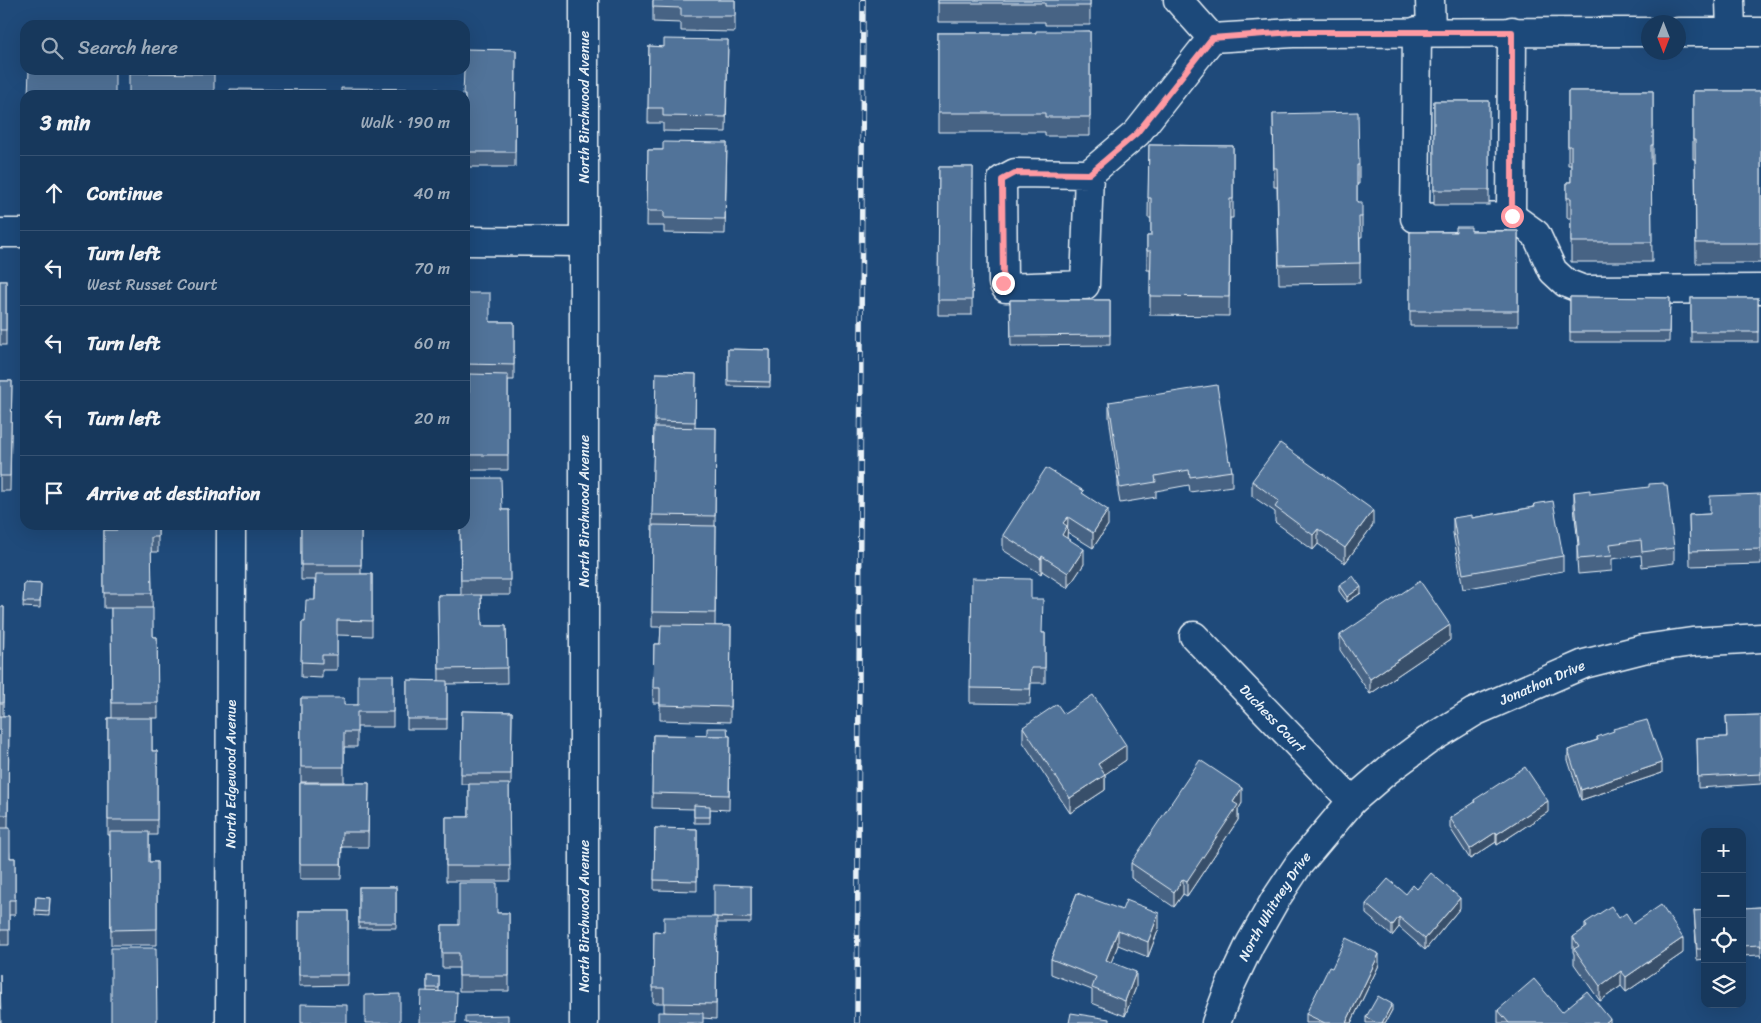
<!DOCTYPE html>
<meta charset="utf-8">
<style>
body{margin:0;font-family:Sriracha,sans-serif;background:#203f62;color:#f1f3f6}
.controls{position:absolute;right:15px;bottom:15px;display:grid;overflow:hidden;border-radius:10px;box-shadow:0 5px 20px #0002}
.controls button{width:45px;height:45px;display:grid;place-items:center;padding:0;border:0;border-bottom:1px solid #365272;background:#17385c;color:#f1f3f6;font:25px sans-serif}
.compass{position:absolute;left:1641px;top:15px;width:45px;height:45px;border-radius:50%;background:#17385c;box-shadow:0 5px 20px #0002;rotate:180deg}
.stop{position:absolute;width:15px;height:15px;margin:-11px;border:4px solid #ff9aa2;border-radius:50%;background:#fff}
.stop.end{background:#ff9aa2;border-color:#fff;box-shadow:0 1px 5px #0008}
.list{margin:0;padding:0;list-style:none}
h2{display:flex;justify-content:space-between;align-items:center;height:65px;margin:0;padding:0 20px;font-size:21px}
h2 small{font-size:16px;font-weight:400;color:#9eacbb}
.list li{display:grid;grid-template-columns:32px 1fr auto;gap:15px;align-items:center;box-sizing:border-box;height:75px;padding:0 20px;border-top:1px solid #365272}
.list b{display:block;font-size:19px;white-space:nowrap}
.list p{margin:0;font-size:16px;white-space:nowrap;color:#9eacbb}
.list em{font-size:16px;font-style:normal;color:#9eacbb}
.icon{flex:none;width:28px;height:28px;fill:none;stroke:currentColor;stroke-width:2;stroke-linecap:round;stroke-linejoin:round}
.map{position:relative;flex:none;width:1761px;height:1023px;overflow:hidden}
.search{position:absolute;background:#17385c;box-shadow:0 5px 20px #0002;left:20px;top:20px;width:450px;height:55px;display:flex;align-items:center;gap:12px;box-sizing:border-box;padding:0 18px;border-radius:15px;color:#9eacbb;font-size:19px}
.panel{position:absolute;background:#17385c;box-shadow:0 5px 20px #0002;left:20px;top:90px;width:450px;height:440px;border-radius:15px}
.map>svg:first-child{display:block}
</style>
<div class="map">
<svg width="1761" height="1023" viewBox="0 0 1761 1023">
<rect width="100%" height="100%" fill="#1f4a7a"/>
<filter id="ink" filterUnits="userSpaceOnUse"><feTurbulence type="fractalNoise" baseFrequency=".02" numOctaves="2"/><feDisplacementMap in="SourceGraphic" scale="10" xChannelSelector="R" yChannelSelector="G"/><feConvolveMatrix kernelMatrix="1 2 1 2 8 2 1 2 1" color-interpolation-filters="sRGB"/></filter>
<g filter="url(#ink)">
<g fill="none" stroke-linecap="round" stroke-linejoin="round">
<defs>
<g id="minor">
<path d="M1178,0L1212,38"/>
<path d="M1430,0L1431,31"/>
<path d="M1730,0L1731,31"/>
<path d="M1417,31L1415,218L1511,216L1512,31"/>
<path d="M1678,32H1761"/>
<path d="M1212,38L1293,33L1648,32"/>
<path d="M1089,174L1015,173L1002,180L1003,283L1006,288L1085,285L1089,174L1137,133L1212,38"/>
<path d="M1511,216L1536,234L1553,271L1566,283L1584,290L1761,289"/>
<path d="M0,233H25"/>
<path d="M465,241L584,242"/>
<path id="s1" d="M1194,636L1352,801"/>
<path id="s2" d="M230,1023L231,525"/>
<path d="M584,1023V0"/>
<path id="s3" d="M1216,1023L1230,986L1250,944L1275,900L1299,864L1352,801L1388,770L1427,741L1474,712L1584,664L1643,649L1692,642L1761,638"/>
</g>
</defs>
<use href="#minor" stroke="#e8f1f8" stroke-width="31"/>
<use href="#minor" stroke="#1f4a7a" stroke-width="28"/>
<defs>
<path id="rail" d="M857,1023L863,0"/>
</defs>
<use href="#rail" stroke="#e8f1f8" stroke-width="5.5"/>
<use href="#rail" stroke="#1f4a7a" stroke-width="4" stroke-dasharray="11" stroke-linecap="butt"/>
</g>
<g fill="#466384" stroke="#e8f1f8">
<path d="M653,0H735V32L681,31V23L653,22Z"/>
<path d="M938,0H1090V25H1045V22H938Z"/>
<path d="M1090,31V136H1045V132H938V33H1036Z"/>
<path d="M728,40L726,132L663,131V123H648L649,46L664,47Z"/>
<path d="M516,50L515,167H465V95Z"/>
<path d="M1568,91H1653V164H1651L1652,262H1571V218H1567V182H1571V165H1568Z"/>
<path d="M1693,91H1761V263H1696L1695,159H1693Z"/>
<rect x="1434" y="101" width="55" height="104"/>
<path d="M1273,114L1359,165V184H1357V202L1362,217V237H1360V283L1279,284L1277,187H1274Z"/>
<path d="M727,143L725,234L664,233V226H647L648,150H663Z"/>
<path d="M1149,145L1233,146V218H1230L1229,316L1150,315V270H1147V236H1151V218H1148Z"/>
<path d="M939,167H973L972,315H938Z"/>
<path d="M1471,231H1518V326H1410V232H1456Z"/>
<rect x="0" y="281" width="6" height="64"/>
<path d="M465,293L490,322H514V380H508V470H465V407H469V379H465Z"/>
<path d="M1570,297L1670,298L1669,342H1570Z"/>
<rect x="1691" y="298" width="67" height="44"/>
<path d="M1010,300H1110V345L1011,346Z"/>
<path d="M728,349L770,350V387L728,386Z"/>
<path d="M656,373L696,374L695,428H716L715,526H716L715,626H731L730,722L660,720V703H653L654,644H660L661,627H652L653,530H652L654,427H655Z"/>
<path d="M0,381H12L10,491H0Z"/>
<path d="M1109,402L1229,461L1232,471V486L1190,492L1189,485L1156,491V497L1120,503L1118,492V480L1109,417Z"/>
<path d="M1252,481L1373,525L1345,563L1318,544L1313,550L1275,522V512L1252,496Z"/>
<path d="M1574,492L1590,494L1674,548V563L1642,567L1641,555L1612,559V571L1578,574L1577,560V545H1578L1574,507Z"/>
<path d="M1084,494L1108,525L1093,548L1067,532V539L1084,564L1068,588L1042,571L1041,574L1003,550V535Z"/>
<path d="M1761,494V564L1690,566L1689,515L1710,514Z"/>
<path d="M1534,504L1563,556V571L1463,589L1453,533V518H1472L1534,507Z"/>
<path d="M502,510H509L510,595H481L482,626H506L507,683L447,684V729H407V680L439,681L438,595H461L460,525Z"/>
<path d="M158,525V552H151L153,637H157L158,718H152V751H157V835H149V862H157V945H111L110,835H108V718H112L111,608H104V530H117Z"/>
<path d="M301,525H361V574H372V636L337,635V670H322V678L301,677L302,622H305L315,600V580H301Z"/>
<path d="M24,583L41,584L40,608L23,607Z"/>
<path d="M1339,585L1361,593L1347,602L1339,591Z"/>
<path d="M1031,599L1042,633H1045V683H1031L1030,704L970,703V688Z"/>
<path d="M0,607H4L3,716H9L8,828L10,858H15V915H9V945H0Z"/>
<path d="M1340,635L1450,640L1370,694L1340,650Z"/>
<path d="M393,675V727H357V747H344V782H301V698L344,705H358Z"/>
<path d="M462,711L512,712L511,785H509L510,881H446V817H469V784H461Z"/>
<path d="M1064,714L1126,760L1105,774V790L1070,813L1023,742V727Z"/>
<path d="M1761,715V784L1698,788L1697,738L1727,737L1726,716Z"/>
<path d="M653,735L730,736L729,810L710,809V823H694V809L652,808Z"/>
<path d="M1597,737L1662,773L1581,800L1568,760V750L1597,740Z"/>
<path d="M300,783H369L368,847H342L341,879H300Z"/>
<path d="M1474,800L1548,812L1497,845L1496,842L1470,859L1450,828V818L1474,803Z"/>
<path d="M1242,803L1238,810V820L1187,896L1183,894L1174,907L1131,878V863Z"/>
<path d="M655,828L697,829V891L654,890Z"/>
<path d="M751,886V923H717L716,1019L703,1018L664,1012V1003H653L654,931L664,932L714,917Z"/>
<rect x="359" y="887" width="37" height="41"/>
<path d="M1417,889L1460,908L1425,950L1399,927L1392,936L1366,914V904L1406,894Z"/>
<path d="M1077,893L1159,928L1148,957L1118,945L1111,962L1136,987L1125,1016L1092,1003V990L1051,974V959Z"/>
<path d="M36,897L50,898L49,916L35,915Z"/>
<path d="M1761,907V958L1760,955L1742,956V908Z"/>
<path d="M1705,910V959L1697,960L1694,911Z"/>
<path d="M299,911H348V985L299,986Z"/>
<path d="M497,913H509V991H459V968H442V925H459Z"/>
<path d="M1619,918L1633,924L1683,953L1626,992L1621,986L1600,1001L1574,964V954L1573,952V937L1585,929V923Z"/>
<path d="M1379,965L1351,1023H1306V1014L1332,968Z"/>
<path d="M427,976L439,977V992H427Z"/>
<path d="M1392,1010L1385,1023H1366V1017Z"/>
<path d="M1498,1010L1562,1012L1610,1023H1498Z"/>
</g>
<g fill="#39506b" stroke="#e8f1f8">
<path d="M1108,510V525L1093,548V533Z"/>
<path d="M1373,510V525L1345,563V548Z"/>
<path d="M1068,517L1067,541L1062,535L1063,523Z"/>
<path d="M1318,529V544L1313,550V535Z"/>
<path d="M1084,549V564L1068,588V573Z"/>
<path d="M1042,556V571L1041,574V559Z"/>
<path d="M1361,587V593L1347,602V597Z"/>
<path d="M1450,625V640L1370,694V679Z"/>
<path d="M1126,745V760L1098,779V764Z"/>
<path d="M1662,763V773L1581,800V790Z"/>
<path d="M1105,775V790L1070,813V798Z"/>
<path d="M1242,788V803L1238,810V820L1187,896V881L1233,802Z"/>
<path d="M1548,801V812L1497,845V834Z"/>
<path d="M1496,832V842L1470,859V849Z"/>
<path d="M1183,879V894L1174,907V892Z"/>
<path d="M1460,898V908L1425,950V939Z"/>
<path d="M1159,913V928L1148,957V942Z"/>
<path d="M1399,917V927L1392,936V926Z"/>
<path d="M1118,930V945L1106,975V960Z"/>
<path d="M1683,938V953L1626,992V977Z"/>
<path d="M1379,954V965L1351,1023H1346Z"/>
<path d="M1621,971V986L1600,1001V986Z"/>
<path d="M1136,972V987L1125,1016V1001Z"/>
<path d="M1392,1004V1010L1385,1023H1382Z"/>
<path d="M1610,1019V1023H1605Z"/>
</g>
<g fill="#517399" stroke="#e8f1f8">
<path d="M653,0H735V16H681V8L653,7Z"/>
<path d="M938,0H1090V6H1045V3H938Z"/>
<path d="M1036,31H1090V117H1045V113H938V33H1036Z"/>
<path d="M664,39L728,40L726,117L663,116V108H648L649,46L664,47Z"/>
<path d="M465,49L516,50L515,152H465V95H463L464,70H465Z"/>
<path d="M29,70L115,71V95H28Z"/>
<path d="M129,73L214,74V95H129Z"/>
<path d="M341,88L438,89V95H341Z"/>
<path d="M230,89L325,90V95H230Z"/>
<path d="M1568,91H1653V145H1651L1652,242H1571V198H1567V182H1571V146H1568Z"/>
<path d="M1693,91H1761V243H1696L1695,140H1693Z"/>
<rect x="1434" y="101" width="55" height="89"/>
<path d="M1358,112L1359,165H1357V202H1362V217H1359L1360,263L1279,265L1277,168H1274L1273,114Z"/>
<path d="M663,142L727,143L725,219L664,218V211H647L648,150H663Z"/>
<path d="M1149,145L1233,146V199H1230L1229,297L1150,296L1151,251H1147V236H1151V198H1148Z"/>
<path d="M939,167H973L972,300H938Z"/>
<path d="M1456,227H1471V231H1518V311H1410V232H1456Z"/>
<rect x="0" y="281" width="6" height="49"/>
<path d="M465,293H490V322H514V365L465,364Z"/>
<path d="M1570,297L1670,298L1669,332H1570Z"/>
<rect x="1691" y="298" width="67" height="34"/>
<path d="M1010,300H1110V335L1011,336Z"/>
<path d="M728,349L770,350V382L728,381Z"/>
<path d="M656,373L696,374L695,422L655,421Z"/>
<path d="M469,374L508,375V455H465V407H469Z"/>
<path d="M0,381H12L10,476H0Z"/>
<path d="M1217,385L1229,461L1230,460L1232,471L1190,477L1189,470L1155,476L1156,482L1120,488L1118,477H1120L1109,402Z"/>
<path d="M654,427L716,428L715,516L652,515Z"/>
<path d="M1280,443L1373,510L1345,548L1318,529L1313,535L1275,507L1279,501L1252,481Z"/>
<path d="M1046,468L1084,491L1082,493L1108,510L1093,533L1068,517L1063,523L1067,526L1062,535L1084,549L1068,573L1042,556L1041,559L1003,535Z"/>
<path d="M465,478H501L502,510H509L510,580H461L460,525H465Z"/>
<path d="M1664,483V485H1667L1674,548L1642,552L1641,540L1610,544L1612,556L1578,559L1577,545H1579L1574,492L1590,490V494L1649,487V484Z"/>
<path d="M1761,494V549L1690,551L1689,515L1710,514V496Z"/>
<path d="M1553,501L1563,556L1463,574L1453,518L1472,515V518L1535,507L1534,504Z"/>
<path d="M117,525H158V537H151L152,593H104V530H117Z"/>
<rect x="301" y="525" width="60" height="40"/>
<path d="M653,525L716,526L715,613L652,612Z"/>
<path d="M316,574H372V621L337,620V655H322V663L301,662L302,622H305L306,600H315Z"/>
<path d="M1353,576L1361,587L1347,597L1339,585Z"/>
<path d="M972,578L1031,579V599H1043L1042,633H1045V668H1031L1030,689L970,688Z"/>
<path d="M1420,581L1450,625L1370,679L1340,635Z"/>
<path d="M24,583L41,584L40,602H23Z"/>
<path d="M438,595H481L482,626H506L507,668L439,669Z"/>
<path d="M0,607H4L3,703H0Z"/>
<path d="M111,608H153V637H157L158,703H112Z"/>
<path d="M661,625L731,626L730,707L660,705V688H653L654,644H660Z"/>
<path d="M358,675H393V712H357V732H344V767H301V698H344V705H358Z"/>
<path d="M407,680L447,681V719H407Z"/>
<path d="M1093,695L1126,745L1098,764L1105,775L1070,798L1023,727L1057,704L1064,714Z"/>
<path d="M462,711L512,712L511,774H461Z"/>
<path d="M1761,715V774L1698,777L1697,738L1727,737L1726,716Z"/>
<path d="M0,716H9L8,815H0Z"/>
<path d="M108,718H152V751H157V820H108Z"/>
<path d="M1647,720L1662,763L1581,790L1568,750L1598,740L1597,737L1614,731L1613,729Z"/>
<path d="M707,728H727L728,736H707Z"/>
<path d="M653,735L730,736L729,795L652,793Z"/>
<path d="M1200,760L1242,788L1233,802L1238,805L1187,881L1183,879L1174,892L1131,863Z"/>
<path d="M1525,767L1548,801L1497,834L1496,832L1470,849L1450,818L1475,802L1474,800Z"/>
<path d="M300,783H369L368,832H342L341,864H300Z"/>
<path d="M469,784H509L510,866H446V817H469Z"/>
<path d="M694,805L710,806V817H694Z"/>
<path d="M0,828H10V858H15V900H9V930H0Z"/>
<path d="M655,828L697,829V881L654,880Z"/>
<path d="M110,832H149V862H157V929L111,930Z"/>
<path d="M1431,873L1460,898L1425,939L1399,917L1392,926L1366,904L1388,879L1406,894L1413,885L1417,889Z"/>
<path d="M459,883H497V913H509V976H459V953H442V925H459Z"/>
<path d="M714,885L751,886V918L714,917Z"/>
<rect x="359" y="887" width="37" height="36"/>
<path d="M1077,893L1122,910L1126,900L1159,913L1148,942L1118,930L1106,960L1136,972L1125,1001L1092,988L1096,977L1051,959Z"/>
<path d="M36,897L50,898L49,911L35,910Z"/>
<path d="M1661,905L1683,938L1626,977L1621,971L1600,986L1574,949L1579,946L1573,937L1587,927L1585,923L1611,906L1619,918L1626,913L1633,924Z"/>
<path d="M1761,907V947L1760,945L1742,946V908Z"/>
<path d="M1705,910V949H1697L1694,911Z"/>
<rect x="299" y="911" width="49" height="64"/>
<path d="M664,917H717L716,1004L664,1003V988H653L654,931L664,932Z"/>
<path d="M1346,938L1379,954L1346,1023H1325L1306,1014L1329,967L1332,968Z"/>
<path d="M111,948H156L157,1023H111Z"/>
<path d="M0,974L1,1023H0Z"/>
<path d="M427,976L439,977V988H427Z"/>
<path d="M1534,979L1562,1012L1587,991L1610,1019L1605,1023H1509L1498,1010Z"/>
<path d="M421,991L457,992L456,1023H420Z"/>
<path d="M400,994V1023H365V995Z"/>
<path d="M1378,996L1392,1004L1382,1023H1376L1366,1017Z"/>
<path d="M301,1004L347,1005V1023H301Z"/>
<path d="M658,1012L703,1013V1023H658Z"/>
<path d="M1071,1013L1109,1019V1023H1069Z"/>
<path d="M508,1015V1023H465V1016Z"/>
</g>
</g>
<g fill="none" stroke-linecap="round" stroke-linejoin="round" filter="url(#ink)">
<path stroke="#ff9aa2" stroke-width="6" d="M1003,283L1002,180L1015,173L1089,174L1137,133L1212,38L1293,32H1512V216"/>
</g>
<g text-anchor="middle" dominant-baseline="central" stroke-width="4" stroke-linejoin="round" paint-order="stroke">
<g font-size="14" fill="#e8f1f8" stroke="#1f4a7a">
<text transform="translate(584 107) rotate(-90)">North Birchwood Avenue</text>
<text transform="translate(584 511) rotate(-90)">North Birchwood Avenue</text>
<text stroke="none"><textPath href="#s3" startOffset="488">Jonathon Drive</textPath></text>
<text stroke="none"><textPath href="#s1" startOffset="114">Duchess Court</textPath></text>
<text stroke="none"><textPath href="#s2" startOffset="249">North Edgewood Avenue</textPath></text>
<text stroke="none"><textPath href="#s3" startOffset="131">North Whitney Drive</textPath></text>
<text transform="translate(584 916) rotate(-90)">North Birchwood Avenue</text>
</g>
</g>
</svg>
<div class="controls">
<button>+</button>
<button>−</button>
<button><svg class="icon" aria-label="locate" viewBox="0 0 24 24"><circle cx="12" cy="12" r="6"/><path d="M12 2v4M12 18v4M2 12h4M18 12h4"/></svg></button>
<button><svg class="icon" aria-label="layers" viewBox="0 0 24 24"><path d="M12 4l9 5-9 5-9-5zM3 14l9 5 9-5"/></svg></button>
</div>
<svg class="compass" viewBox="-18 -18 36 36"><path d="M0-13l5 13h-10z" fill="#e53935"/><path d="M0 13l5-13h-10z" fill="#9eacbb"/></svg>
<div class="stop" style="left:1512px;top:216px"></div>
<div class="stop end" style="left:1003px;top:283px"></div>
<div class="search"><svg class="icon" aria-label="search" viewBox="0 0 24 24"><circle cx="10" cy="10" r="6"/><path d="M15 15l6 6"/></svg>Search here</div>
<section class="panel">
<h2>3 min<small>Walk · 190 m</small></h2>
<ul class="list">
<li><svg class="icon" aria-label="ahead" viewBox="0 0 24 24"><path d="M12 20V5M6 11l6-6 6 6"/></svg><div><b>Continue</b></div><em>40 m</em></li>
<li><svg class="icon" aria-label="left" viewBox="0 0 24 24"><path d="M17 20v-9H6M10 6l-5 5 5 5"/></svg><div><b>Turn left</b><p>West Russet Court</p></div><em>70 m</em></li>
<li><svg class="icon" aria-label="left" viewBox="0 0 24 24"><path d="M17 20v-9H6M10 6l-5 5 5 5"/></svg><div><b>Turn left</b></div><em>60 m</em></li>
<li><svg class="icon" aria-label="left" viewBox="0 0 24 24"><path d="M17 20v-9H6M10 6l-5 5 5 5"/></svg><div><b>Turn left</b></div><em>20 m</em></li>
<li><svg class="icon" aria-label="arrive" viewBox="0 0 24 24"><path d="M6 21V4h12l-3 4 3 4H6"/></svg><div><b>Arrive at destination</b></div></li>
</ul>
</section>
</div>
